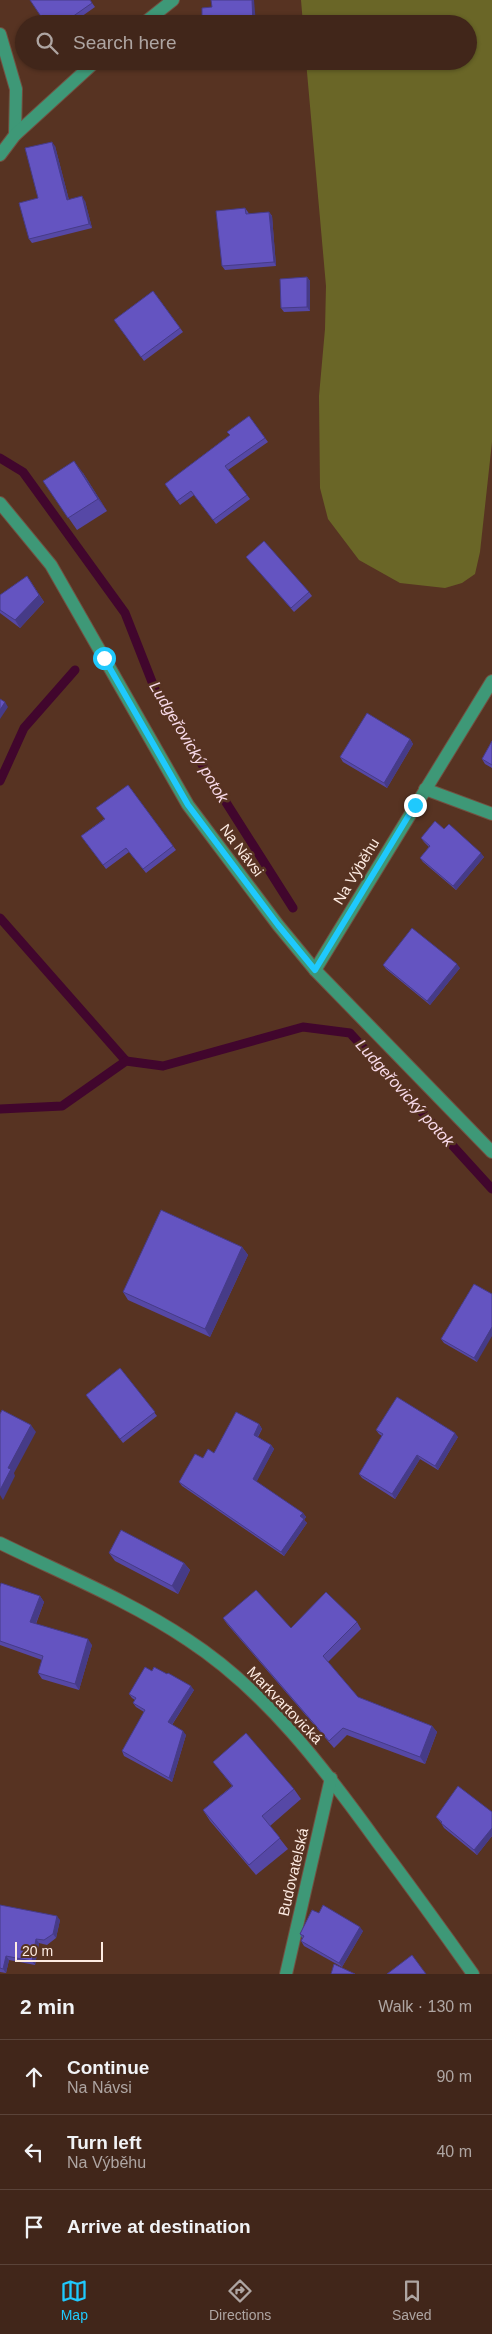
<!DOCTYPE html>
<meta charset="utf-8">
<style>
body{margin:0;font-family:Arial,sans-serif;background:#482e23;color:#f1f3f6}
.scale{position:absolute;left:15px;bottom:12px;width:88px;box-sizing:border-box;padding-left:5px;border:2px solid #fdebe2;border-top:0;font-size:14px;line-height:18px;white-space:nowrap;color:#fdebe2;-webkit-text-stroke:4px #573322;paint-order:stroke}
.stop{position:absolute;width:15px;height:15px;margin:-11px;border:4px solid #1fc9fd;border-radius:50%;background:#fff}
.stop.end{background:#1fc9fd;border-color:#fff;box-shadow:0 1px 5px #0008}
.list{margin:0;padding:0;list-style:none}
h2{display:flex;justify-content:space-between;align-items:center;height:65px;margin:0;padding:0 20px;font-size:21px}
h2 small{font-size:16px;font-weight:400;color:#aea5a2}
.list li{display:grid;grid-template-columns:32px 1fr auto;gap:15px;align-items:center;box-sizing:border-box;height:75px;padding:0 20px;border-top:1px solid #5a4339}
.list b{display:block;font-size:19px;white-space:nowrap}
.list p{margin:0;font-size:16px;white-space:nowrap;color:#aea5a2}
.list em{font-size:16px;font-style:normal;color:#aea5a2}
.icon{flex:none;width:28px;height:28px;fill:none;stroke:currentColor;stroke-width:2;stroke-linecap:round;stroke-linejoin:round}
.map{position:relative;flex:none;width:492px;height:1974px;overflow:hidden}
.search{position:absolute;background:#41261a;box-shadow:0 1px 4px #0004;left:15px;right:15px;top:15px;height:55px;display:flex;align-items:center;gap:12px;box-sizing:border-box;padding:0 18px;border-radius:28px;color:#aea5a2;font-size:19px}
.sheet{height:290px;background:#41261a}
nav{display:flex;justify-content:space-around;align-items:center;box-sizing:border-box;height:70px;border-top:1px solid #5a4339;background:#41261a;font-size:14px;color:#aea5a2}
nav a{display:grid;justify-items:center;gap:2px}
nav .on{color:#1fc9fd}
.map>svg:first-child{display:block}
</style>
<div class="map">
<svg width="492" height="1974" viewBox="0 0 492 1974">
<rect width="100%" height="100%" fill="#573322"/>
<path fill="#6a6627" d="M301,0H492V442L480,552L475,574L462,583L445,588L400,583L359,560L328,519L320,488L319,396L325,329L326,286L306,61H468V24H303Z"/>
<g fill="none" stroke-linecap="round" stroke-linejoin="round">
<g stroke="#41062d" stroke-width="9">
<path d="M0,458L23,472L125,613L156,692L293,908"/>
<path d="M0,781L24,728L75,670"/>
<path d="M0,918L126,1061"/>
<path d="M0,1109L62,1106L126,1061L163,1066L303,1027L350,1033L492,1189"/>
</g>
<defs>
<g id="minor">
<path d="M143,24L173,0"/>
<path d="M0,34L16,89L15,135"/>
<path d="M0,155L15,135L96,61"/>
<path d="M0,503L51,565L188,805L278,925L315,970L492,1152"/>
<path d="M425,789L492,814"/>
<path d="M315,970L492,681"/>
<path d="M0,1543C63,1574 130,1601 188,1640C266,1691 324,1768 378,1843C410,1886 442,1930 473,1974"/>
<path d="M286,1974L331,1778"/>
</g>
</defs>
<use href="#minor" stroke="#725041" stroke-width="14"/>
<use href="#minor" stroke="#3e9877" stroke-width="12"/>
</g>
<g fill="#5648a6">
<path d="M90,0L95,7L71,24H46Z"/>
<path d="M55,146L69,200L85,201L92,228L32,243L29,239L38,198Z"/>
<path d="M245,208L248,212L249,214L269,212L272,216L276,266L225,270L222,266Z"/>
<path d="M307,277L310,281V311L284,312L281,308Z"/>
<path d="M153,291L183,332L144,361L114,320Z"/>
<path d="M249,416L268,442L228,470L250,499L216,524L194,495L180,505L165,484L230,435Z"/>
<path d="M83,473L107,511L77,530L43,481Z"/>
<path d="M246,557L309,592L312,596L294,612Z"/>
<path d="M27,576L44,602L20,628L0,613V595Z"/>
<path d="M410,739L413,744L387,788L343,762L340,757Z"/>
<path d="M492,741V768L485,764L482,759Z"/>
<path d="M128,785L176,850L146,873L129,852L106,869L81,836L104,819Z"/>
<path d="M444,829L484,857L456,890L423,862L420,858L429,847L424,842L421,838Z"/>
<path d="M383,965L460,968L430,1005L386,969Z"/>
<path d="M242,1247L248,1255L210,1337L128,1300L123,1292Z"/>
<path d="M474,1284L477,1362L444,1343L441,1339Z"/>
<path d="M120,1368L157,1416L123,1443L86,1395Z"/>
<path d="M259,1424L262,1429L258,1437L271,1445L274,1449L256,1482L303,1513L306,1517L304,1520L307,1523L284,1556L182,1486L179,1482L203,1458L214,1453Z"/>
<path d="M376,1430L458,1437L438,1470L420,1459L395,1499L362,1478L359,1474L382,1436L379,1434Z"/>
<path d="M109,1553L184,1563L190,1570L178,1594L115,1561Z"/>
<path d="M0,1587L40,1596L44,1602L36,1624L92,1645L79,1690L42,1679L38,1673L42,1660L0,1645Z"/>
<path d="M223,1618L291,1628L357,1622L361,1629L328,1662L358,1697L432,1726L437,1732L425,1764L347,1735L334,1748L227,1624Z"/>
<path d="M152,1671L194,1690L172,1725L186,1735L172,1782L124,1756L122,1751L144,1712L136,1707L133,1703L135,1700L132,1698L129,1694Z"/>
<path d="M213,1762L294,1789L301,1799L270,1826L288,1849L256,1875L210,1821L203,1810L232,1786L221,1772Z"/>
<path d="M492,1812V1836L477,1855L444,1828L441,1823L436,1817Z"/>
<path d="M0,1905L60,1920L56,1938L47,1945L39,1943L35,1965L9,1960L6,1973L0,1972Z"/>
<path d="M319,1913L363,1931L342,1967L304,1946L301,1941L302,1938L300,1934Z"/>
</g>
<g fill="#463b87">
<path d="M252,0H254L256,24H253Z"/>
<path d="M52,142L55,146L70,204L67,200Z"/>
<path d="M82,196L85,201L92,228L89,224Z"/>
<path d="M269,212L272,216L276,266L274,262Z"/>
<path d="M307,277L310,281V311L307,307Z"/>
<path d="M74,461L83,473L107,511L98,499Z"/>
<path d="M27,576L44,602L20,628L15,620Z"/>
<path d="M5,702L8,707L0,719V710Z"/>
<path d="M410,739L413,744L387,788L384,783Z"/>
<path d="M481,853L484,857L456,890L453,886Z"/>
<path d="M457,964L460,968L430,1005L427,1001Z"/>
<path d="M242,1247L248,1255L210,1337L205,1329Z"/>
<path d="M492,1327V1336L477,1362L474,1358Z"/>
<path d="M259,1424L262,1429L256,1439L254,1435Z"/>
<path d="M31,1425L36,1432L14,1473L15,1476L3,1500L0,1495V1490L8,1468Z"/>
<path d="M455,1433L458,1437L438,1470L435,1466Z"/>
<path d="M271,1445L274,1449L256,1483L253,1479Z"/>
<path d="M417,1455L420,1459L395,1499L392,1494Z"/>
<path d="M303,1513L306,1517L304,1520L307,1523L284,1556L281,1552L300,1516Z"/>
<path d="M184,1563L190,1570L178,1594L172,1586Z"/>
<path d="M40,1596L44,1602L34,1628L30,1622Z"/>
<path d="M88,1639L92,1645L79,1690L75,1684Z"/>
<path d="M191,1686L194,1690L171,1726L168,1722Z"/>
<path d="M432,1726L437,1732L425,1764L420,1757Z"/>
<path d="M183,1731L186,1735L172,1782L169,1778Z"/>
<path d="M492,1828V1836L477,1855L474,1850Z"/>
<path d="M57,1916L60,1920L56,1938L53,1934Z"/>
<path d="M360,1927L363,1931L342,1967L339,1963Z"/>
<path d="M36,1939L39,1943L35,1965L32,1961Z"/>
<path d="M6,1956L9,1960L6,1973L3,1969Z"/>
</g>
<g fill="#6454c1" stroke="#463b87">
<path d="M30,0H90L92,3L62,24H46Z"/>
<path d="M211,0H252L253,24H202V8L212,7Z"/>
<path d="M52,142L67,200L82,196L89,224L29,239L19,203L38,198L25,148Z"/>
<path d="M245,208L246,214L269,212L274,262L222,266L216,211Z"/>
<path d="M307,277V307L281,308L280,279Z"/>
<path d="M153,291L180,328L141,357L114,320Z"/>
<path d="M249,416L265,438L225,466L247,495L213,520L191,491L177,501L165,484L230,435L227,432Z"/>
<path d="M74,461L98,499L68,518L43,481Z"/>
<path d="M264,541L309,592L291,608L246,557Z"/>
<path d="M27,576L39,595L15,620L0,610V595Z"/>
<path d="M0,699L5,702L0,710Z"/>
<path d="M367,713L410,739L384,783L340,757Z"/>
<path d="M492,741V765L482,759Z"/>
<path d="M128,785L173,846L143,869L126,848L103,865L81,836L105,819L96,808Z"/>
<path d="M435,821L444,829L449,824L481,853L453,886L420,858L430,846L421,838Z"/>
<path d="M412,928L457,964L427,1001L383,965Z"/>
<path d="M161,1210L242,1247L205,1329L123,1292Z"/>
<path d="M474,1284L492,1294V1327L474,1358L441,1339Z"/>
<path d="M120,1368L155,1412L120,1439L86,1395Z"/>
<path d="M397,1397L455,1433L435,1466L417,1455L392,1494L359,1474L383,1434L376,1430Z"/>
<path d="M2,1410L31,1425L8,1468L11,1469L0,1490V1414Z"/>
<path d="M236,1412L259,1424L254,1435L271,1445L253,1479L303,1513L300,1516L304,1519L281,1552L179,1482L195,1454L203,1458L208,1449L214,1453Z"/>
<path d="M121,1530L184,1563L172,1586L109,1553Z"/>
<path d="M1,1583L40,1596L30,1622L88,1639L75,1684L38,1673L43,1656L0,1641V1587Z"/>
<path d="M256,1590L291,1628L326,1592L357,1622L323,1656L358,1697L432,1726L420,1757L343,1728L329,1741L223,1618Z"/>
<path d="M145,1667L152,1671L154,1667L167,1674L168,1673L191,1686L168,1722L183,1731L169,1778L122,1751L145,1710L133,1703L136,1698L129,1694Z"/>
<path d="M246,1733L294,1789L262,1816L280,1838L249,1865L203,1810L233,1786L213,1762Z"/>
<path d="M458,1786L492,1812V1828L474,1850L441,1823L442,1822L436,1817Z"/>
<path d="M0,1905L57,1916L53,1934L44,1940L36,1939L32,1961L6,1956L3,1969L0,1968Z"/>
<path d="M323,1905L360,1927L339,1963L301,1941L304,1936L300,1934L312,1910L319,1913Z"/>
<path d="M412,1955L426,1974H387Z"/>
<path d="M334,1964L355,1974H331Z"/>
</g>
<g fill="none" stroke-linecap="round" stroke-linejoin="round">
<path stroke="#1fc9fd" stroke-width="6" d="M104,658L188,805L278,925L315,970L415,805"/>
</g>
<g text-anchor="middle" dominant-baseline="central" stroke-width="5" stroke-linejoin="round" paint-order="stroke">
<g font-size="15" fill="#fdebe2" stroke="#573322">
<text transform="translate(242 850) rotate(53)">Na Návsi</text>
<text transform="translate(356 871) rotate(-59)">Na Výběhu</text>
<text transform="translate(285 1705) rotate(46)">Markvartovická</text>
<text transform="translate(293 1872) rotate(-77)">Budovatelská</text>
</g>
<g font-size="16" font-style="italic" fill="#f8dae9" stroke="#573322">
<text transform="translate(189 742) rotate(59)">Ludgeřovický potok</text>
<text transform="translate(405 1093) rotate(48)">Ludgeřovický potok</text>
</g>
</g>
</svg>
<div class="scale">20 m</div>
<div class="stop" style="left:104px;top:658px"></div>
<div class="stop end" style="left:415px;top:805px"></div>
<div class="search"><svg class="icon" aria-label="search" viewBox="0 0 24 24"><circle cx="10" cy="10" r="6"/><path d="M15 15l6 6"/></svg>Search here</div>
</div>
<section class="sheet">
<h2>2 min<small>Walk · 130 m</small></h2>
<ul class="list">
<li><svg class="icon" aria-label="ahead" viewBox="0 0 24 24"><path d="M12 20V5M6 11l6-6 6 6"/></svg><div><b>Continue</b><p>Na Návsi</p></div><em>90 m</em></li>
<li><svg class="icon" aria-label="left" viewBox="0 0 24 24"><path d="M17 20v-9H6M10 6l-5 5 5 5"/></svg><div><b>Turn left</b><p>Na Výběhu</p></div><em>40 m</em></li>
<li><svg class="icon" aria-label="arrive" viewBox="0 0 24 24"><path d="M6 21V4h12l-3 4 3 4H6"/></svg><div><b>Arrive at destination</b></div></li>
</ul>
</section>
<nav>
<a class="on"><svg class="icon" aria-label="map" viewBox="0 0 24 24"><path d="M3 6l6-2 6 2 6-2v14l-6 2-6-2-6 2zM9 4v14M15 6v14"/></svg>Map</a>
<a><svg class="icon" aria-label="directions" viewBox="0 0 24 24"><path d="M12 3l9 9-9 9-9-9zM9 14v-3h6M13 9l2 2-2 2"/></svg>Directions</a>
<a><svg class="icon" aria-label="saved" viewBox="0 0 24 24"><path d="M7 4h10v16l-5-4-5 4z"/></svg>Saved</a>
</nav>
